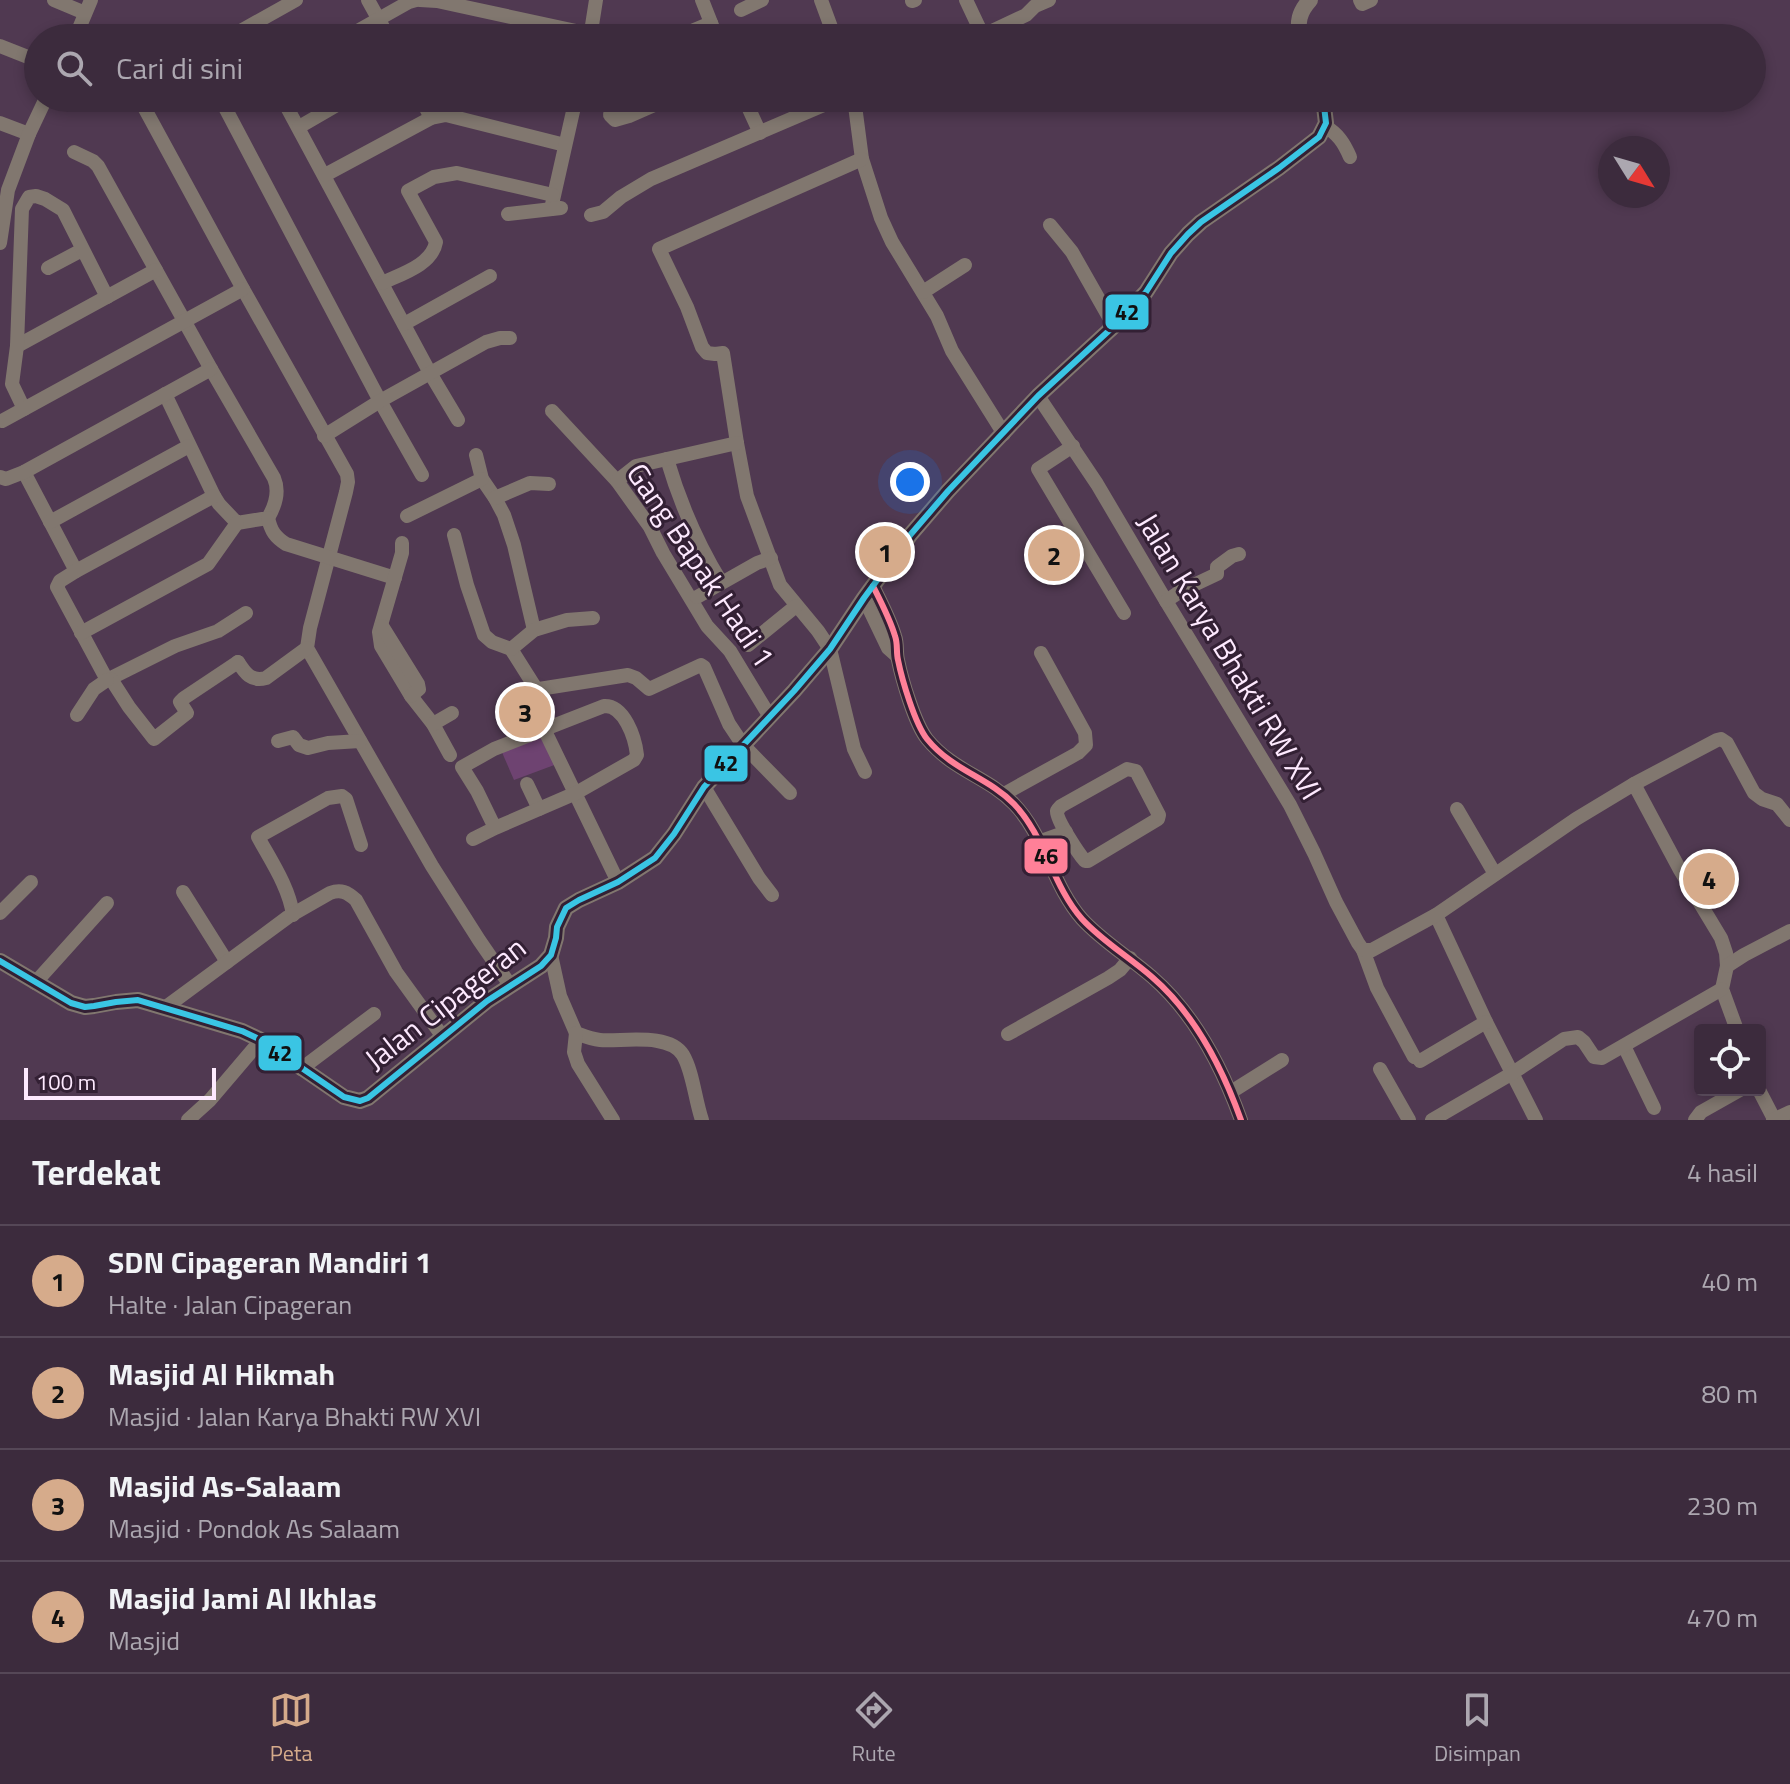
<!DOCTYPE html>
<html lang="id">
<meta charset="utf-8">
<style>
body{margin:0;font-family:"Titillium Web",sans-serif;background:#473748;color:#f1f3f6}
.controls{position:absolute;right:24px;bottom:24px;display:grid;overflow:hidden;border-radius:8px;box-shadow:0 4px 12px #0003}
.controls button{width:72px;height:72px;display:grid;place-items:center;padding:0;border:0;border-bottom:2px solid #554757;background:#3c2b3d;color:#f1f3f6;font:40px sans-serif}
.compass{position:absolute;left:1598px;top:136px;width:72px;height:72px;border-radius:50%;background:#3c2b3d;box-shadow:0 4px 12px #0003;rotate:127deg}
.scale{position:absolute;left:24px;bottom:20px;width:192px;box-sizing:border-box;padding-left:8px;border:4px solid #fde9fe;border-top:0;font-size:22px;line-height:28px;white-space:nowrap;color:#fde9fe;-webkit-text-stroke:6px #332034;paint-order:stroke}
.you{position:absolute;left:910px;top:482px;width:28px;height:28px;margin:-20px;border:6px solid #fff;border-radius:50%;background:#1a73e8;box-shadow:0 0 0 12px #1a73e833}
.badge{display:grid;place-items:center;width:52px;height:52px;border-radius:50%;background:#d6ab8b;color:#111;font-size:26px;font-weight:700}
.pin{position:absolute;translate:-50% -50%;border:4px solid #fff;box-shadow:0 2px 8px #0006}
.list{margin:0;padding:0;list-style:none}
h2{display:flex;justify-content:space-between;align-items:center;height:104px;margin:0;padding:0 32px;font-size:34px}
h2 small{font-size:26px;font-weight:400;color:#aca7b0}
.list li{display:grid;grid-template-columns:52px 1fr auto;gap:24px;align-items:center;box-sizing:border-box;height:112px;padding:0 32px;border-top:2px solid #554757}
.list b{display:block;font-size:30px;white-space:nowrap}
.list p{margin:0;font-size:26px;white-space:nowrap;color:#aca7b0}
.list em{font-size:26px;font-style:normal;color:#aca7b0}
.icon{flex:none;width:44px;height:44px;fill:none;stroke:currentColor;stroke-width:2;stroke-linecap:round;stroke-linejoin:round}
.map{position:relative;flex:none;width:1790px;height:1120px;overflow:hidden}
.search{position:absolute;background:#3c2b3d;box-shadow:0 4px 12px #0003;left:24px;right:24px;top:24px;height:88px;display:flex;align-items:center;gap:20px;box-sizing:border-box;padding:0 28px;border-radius:44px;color:#aca7b0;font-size:30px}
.sheet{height:552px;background:#3c2b3d}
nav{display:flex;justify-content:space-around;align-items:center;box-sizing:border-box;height:112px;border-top:2px solid #554757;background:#3c2b3d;font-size:22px;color:#aca7b0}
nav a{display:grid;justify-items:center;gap:4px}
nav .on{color:#d6ab8b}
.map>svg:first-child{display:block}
</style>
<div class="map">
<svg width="1790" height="1120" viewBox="0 0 1790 1120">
<rect width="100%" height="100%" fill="#503951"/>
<path fill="#6e4371" d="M541,733L557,764L514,780L501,750Z"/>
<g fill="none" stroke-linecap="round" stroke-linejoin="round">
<g stroke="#81776f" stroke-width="14">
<path d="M54,0L85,13"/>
<path d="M368,0L389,38"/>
<path d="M420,0L437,1L590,34"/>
<path d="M702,0L717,38"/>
<path d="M821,0L835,38"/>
<path d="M966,0L983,36"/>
<path d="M1360,0L1362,4L1371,0"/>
<path d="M912,1L915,0"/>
<path d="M741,10L762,0"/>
<path d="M75,38L91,0"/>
<path d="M228,38L296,0"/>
<path d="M345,38L409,2L416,0"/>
<path d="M590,38L596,0"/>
<path d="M675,38L711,23"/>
<path d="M977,38L1026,15L1035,6L1049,0"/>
<path d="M0,46L38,61"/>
<path d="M139,98L243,289L347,474L348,482L346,492L310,628L307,648L432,866L479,940L510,985"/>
<path d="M220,98L380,401L422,475"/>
<path d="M282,98L430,373L458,420"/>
<path d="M421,98L431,118"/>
<path d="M613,98L610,115L615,120L629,116L670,98"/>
<path d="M744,98L760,133"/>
<path d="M854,98L862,159L881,218L892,242L937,316L952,351L1004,434"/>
<path d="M0,123L29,134"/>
<path d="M1325,126C1338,134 1344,143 1350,157"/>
<path d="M299,127L349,98"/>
<path d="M74,152L93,161L98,166L211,369L274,478C280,492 275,506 268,518L237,523L219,504L214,496L165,394"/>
<path d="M862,159L659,249L687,307L702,347L707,353L715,354L723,353L737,443L747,496L780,585L818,631L830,649L854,749L865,772"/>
<path d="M325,175L431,118L446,115L565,145"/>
<path d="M551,209L576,98"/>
<path d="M508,214L561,208"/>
<path d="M591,215L603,212L621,197L651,179L840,98"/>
<path d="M1050,225L1072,252L1114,326"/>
<path d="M0,243L8,190L29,134L46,98"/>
<path d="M48,268L82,250"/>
<path d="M382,283C401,274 432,265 436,242L408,191L434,177L457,173L553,195"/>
<path d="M923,292L965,265"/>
<path d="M404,324L490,276"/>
<path d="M17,346L156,270"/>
<path d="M1038,396L1097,484L1166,601L1290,805L1314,853L1336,902L1358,943L1363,950L1377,988L1414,1057"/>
<path d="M24,409L12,384L17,346L22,209L29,197L36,196L45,199L63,210L107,297"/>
<path d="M552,411L617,481L650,527L663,553L707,626L730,651L770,717"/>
<path d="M2,421L243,289"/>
<path d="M324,436L380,401L486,342L500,338H510"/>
<path d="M1073,446L1038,469L1124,613"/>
<path d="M476,455L482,479L495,498L504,515L514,545L534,630"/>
<path d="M667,459C680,503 697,543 721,582"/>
<path d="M24,472L76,571"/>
<path d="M0,477L6,479L24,472L211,369"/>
<path d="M617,481L636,466L737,443"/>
<path d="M214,496L76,571L60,581L57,587L107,680L175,646L218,631L246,613"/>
<path d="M495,498L530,483L549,484"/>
<path d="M407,516L482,479"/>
<path d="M268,518C271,531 275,537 286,544L395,578"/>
<path d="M50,522L189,446"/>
<path d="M454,535L467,585L484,635L492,642L511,649L535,687L539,689L628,675L636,678L649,689L701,665L704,667L729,724L743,745L790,793"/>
<path d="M402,543V553L381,625L379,632L381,646L411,696L433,724L450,755"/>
<path d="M873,586C881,602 890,619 895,636C898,644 896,652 898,660C902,680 915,724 927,739C953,771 988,777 1014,804C1045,836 1052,885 1082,919C1102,941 1129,957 1152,977C1195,1014 1222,1067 1241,1120"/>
<path d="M697,597L757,563L771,558"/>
<path d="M864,598L888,648L897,656"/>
<path d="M1166,601L1181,591L1217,574V567L1232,556L1239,554"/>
<path d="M382,626L418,684L419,689L411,696"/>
<path d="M81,633L208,564L237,523"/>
<path d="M748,645L796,606"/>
<path d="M511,649L534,630L567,620L593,618"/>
<path d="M238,662C245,673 251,682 266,678L307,648"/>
<path d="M111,679L129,707L154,739L187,713L180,702L184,698L238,662"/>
<path d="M77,715L94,689L107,680"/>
<path d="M433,724L452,713"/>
<path d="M544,729L618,882"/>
<path d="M278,741L293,737L299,745L308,748L328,743L360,741"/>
<path d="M1127,769L1136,771L1159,815L1158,819L1088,861H1085C1079,854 1056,820 1057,811C1058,809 1060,807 1061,806Z"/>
<path d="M527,784L539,809"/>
<path d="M1634,784L1717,740L1721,739L1727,743L1754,793L1762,799L1777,804L1790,820"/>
<path d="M704,787L759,878L772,895"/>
<path d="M1004,794L1078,753L1086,745L1085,733L1041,653"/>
<path d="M1457,809L1495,874"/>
<path d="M473,839L495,828L576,793L634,760L637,755C635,737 624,705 604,706L494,749L462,767L477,791L495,828"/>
<path d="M1038,842L1066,832"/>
<path d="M183,892L227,962"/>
<path d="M0,913L31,882"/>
<path d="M293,915C289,887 271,861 258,837L328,798L342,796L346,799L361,845"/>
<path d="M1436,915L1486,1022L1536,1120"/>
<path d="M1363,950H1372L1436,915L1576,819L1634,784L1680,870L1721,938L1726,953L1727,966L1722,989L1737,1030"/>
<path d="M551,955L560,996L576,1033C584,1036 591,1039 600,1040C621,1042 669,1032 683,1055C693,1072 695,1100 702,1120"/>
<path d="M1727,966L1744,955L1790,931"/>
<path d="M35,983L107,903"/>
<path d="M166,1007L288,917L330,893C341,889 347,892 356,900L396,972L443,1037"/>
<path d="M576,1033L574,1052L578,1064L613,1120"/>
<path d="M1008,1034L1108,978L1120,970L1130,958"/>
<path d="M1624,1046L1654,1108"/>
<path d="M1420,1061L1486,1022"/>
<path d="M301,1069L374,1014"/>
<path d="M1380,1069L1409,1120"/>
<path d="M1759,1090L1774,1119"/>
<path d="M1231,1092L1282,1060"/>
<path d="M188,1120L210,1100L261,1040"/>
<path d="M1432,1120L1511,1074L1564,1039L1578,1037L1584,1042L1594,1057L1602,1058L1722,989"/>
<path d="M1695,1120L1701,1112L1740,1090"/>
<path d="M1773,1120L1790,1112"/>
</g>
<g stroke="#81776f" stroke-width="16">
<path d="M1300,38C1297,22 1299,12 1310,0"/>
<path d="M0,961L71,1003L85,1007L94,1006L116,1002L138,1000L242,1031L261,1040L344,1097L360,1101L368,1098L487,1001L541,966L551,955L556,938L557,927L566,908L579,900L618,882L655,858L674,834L704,787L794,691L830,649L864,598L911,534L948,491L1038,396L1114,326L1146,292L1171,253L1188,234L1201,222L1279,168L1319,137L1326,123L1323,98"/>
</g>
<defs>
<path id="bus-1" d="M873,586C881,602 890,619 895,636C898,644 896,652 898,660C902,680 915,724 927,739C953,771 988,777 1014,804C1045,836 1052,885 1082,919C1102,941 1129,957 1152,977C1195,1014 1222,1067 1241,1120"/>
<path id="bus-2" d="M0,961L71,1003L85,1007L94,1006L116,1002L138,1000L242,1031L261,1040L344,1097L360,1101L368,1098L487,1001L541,966L551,955L556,938L557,927L566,908L579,900L618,882L655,858L674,834L704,787L794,691L830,649L864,598L911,534L948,491L1038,396L1114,326L1146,292L1171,253L1188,234L1201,222L1279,168L1319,137L1326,123L1323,98"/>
</defs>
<use href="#bus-1" stroke="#332034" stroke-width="12"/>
<use href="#bus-2" stroke="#332034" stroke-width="12"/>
<use href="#bus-1" stroke="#ff8098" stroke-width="6"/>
<use href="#bus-2" stroke="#3ac5e4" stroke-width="6"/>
</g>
<g text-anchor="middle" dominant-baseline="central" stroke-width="6" stroke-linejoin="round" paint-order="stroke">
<g font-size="30" fill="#fde9fe" stroke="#332034">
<text transform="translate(701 565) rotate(56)">Gang Bapak Hadi 1</text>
<text transform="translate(1230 656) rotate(59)">Jalan Karya Bhakti RW XVI</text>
<text transform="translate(445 1003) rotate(-38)">Jalan Cipageran</text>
</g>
</g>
<g stroke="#332034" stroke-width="3">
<rect x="1104" y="293" width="46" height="38" rx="8" fill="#3ac5e4"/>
<rect x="703" y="744" width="46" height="39" rx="8" fill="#3ac5e4"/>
<rect x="1023" y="837" width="46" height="38" rx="8" fill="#ff8098"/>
<rect x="257" y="1034" width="46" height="38" rx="8" fill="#3ac5e4"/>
</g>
<g font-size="22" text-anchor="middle" font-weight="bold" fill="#111">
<text x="1127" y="320">42</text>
<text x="726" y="771">42</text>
<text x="1046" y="864">46</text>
<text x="280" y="1061">42</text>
</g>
</svg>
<div class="controls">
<button><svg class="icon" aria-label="locate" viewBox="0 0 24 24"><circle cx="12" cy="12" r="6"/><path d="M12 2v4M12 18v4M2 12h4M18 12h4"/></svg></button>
</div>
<svg class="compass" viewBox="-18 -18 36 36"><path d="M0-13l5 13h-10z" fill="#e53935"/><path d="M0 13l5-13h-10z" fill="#aca7b0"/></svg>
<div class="scale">100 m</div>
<div class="you"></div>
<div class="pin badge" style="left:885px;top:552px">1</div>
<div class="pin badge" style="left:1054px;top:555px">2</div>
<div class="pin badge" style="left:525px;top:712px">3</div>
<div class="pin badge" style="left:1709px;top:879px">4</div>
<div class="search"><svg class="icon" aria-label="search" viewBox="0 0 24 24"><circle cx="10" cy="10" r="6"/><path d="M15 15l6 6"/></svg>Cari di sini</div>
</div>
<section class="sheet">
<h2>Terdekat<small>4 hasil</small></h2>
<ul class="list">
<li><span class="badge">1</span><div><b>SDN Cipageran Mandiri 1</b><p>Halte · Jalan Cipageran</p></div><em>40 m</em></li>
<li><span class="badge">2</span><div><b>Masjid Al Hikmah</b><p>Masjid · Jalan Karya Bhakti RW XVI</p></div><em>80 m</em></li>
<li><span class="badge">3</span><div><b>Masjid As-Salaam</b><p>Masjid · Pondok As Salaam</p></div><em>230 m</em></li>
<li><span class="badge">4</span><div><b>Masjid Jami Al Ikhlas</b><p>Masjid</p></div><em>470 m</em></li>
</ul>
</section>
<nav>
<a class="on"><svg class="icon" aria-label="map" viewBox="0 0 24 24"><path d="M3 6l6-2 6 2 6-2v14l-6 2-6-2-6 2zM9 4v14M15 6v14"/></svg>Peta</a>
<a><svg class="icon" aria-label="directions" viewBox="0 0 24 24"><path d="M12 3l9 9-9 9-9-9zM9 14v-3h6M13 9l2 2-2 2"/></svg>Rute</a>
<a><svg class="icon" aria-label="saved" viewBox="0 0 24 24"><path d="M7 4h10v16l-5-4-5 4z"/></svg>Disimpan</a>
</nav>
